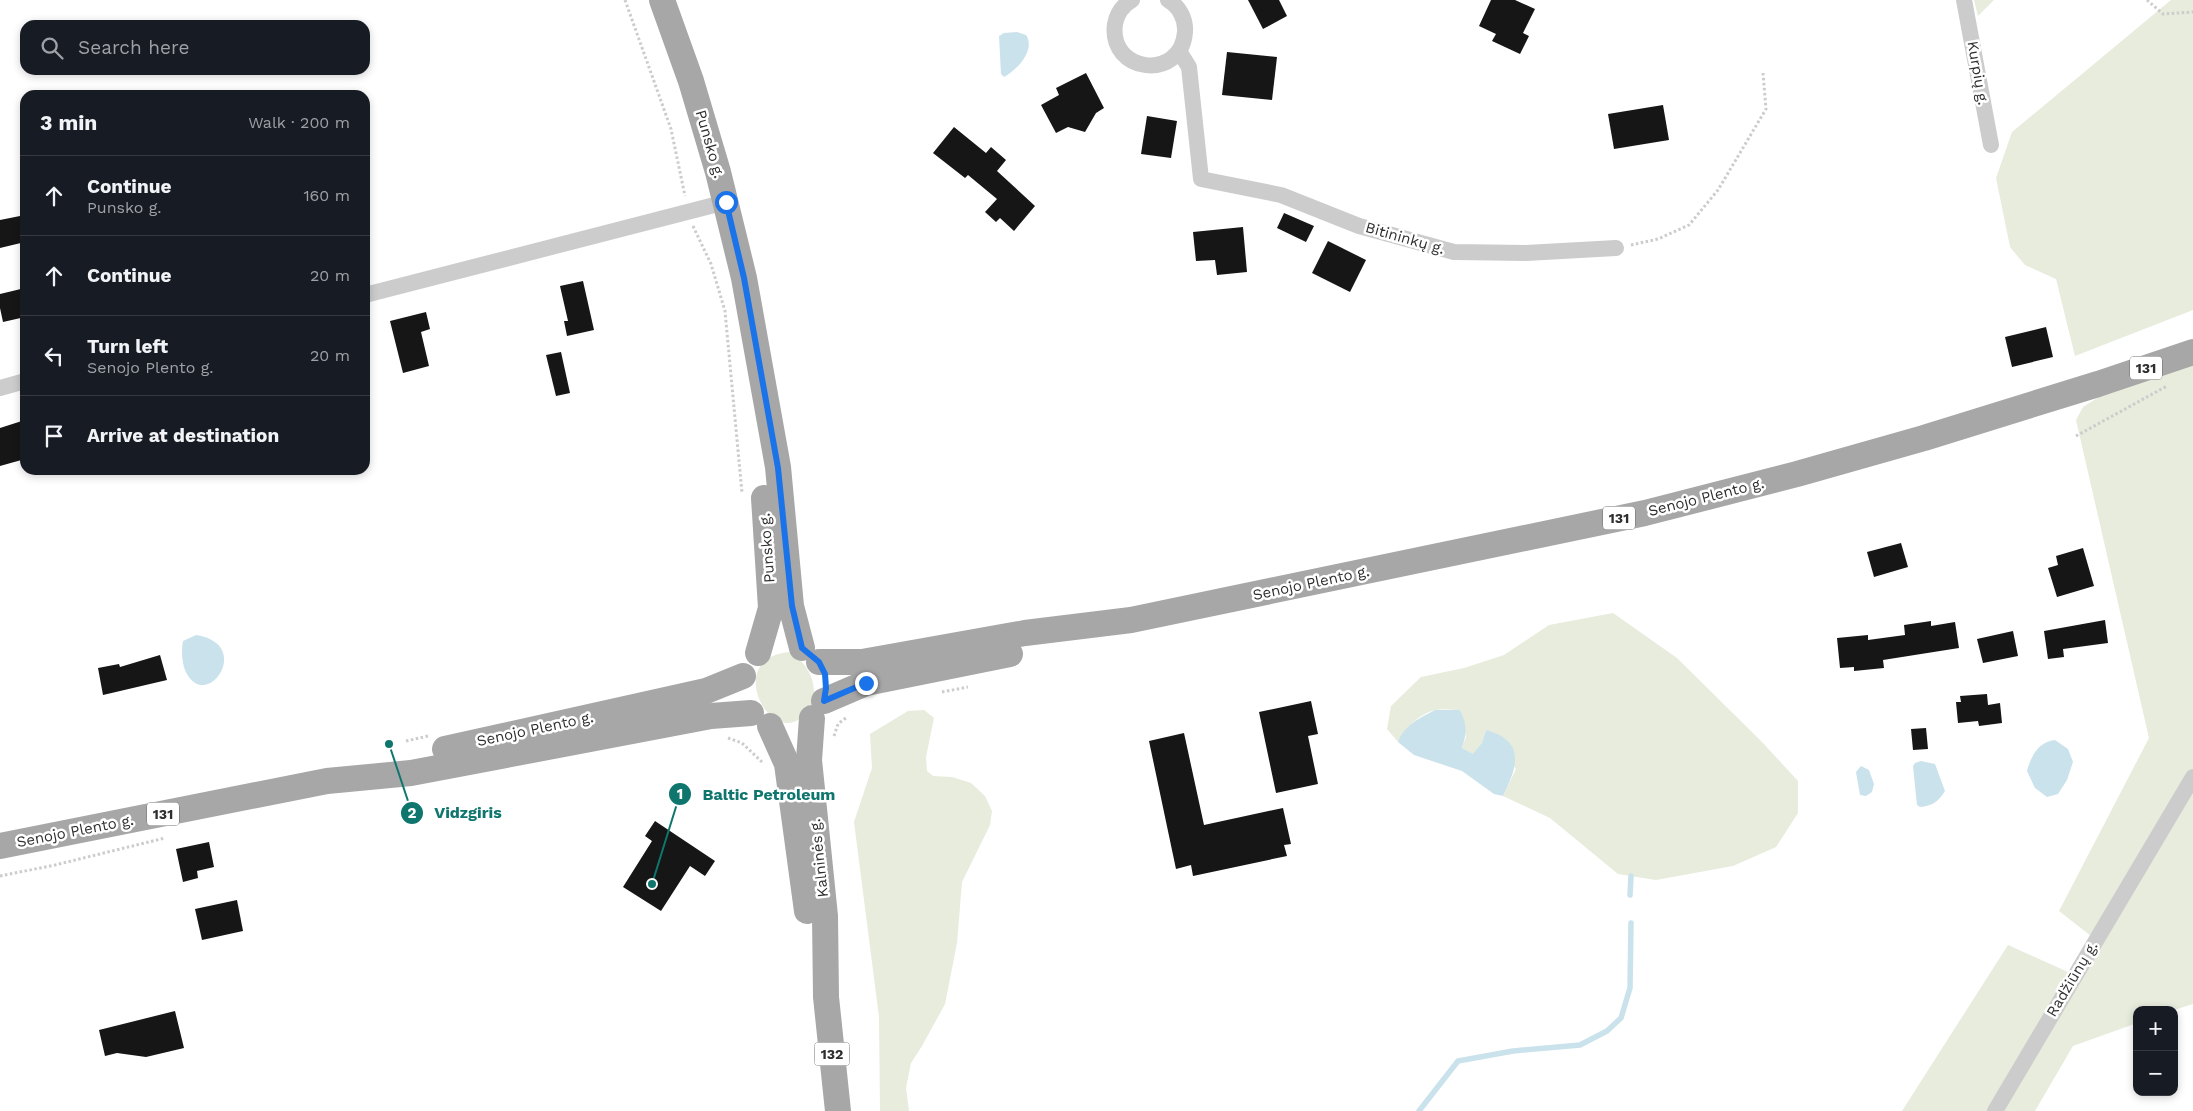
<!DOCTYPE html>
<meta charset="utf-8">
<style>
body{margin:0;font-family:"Work Sans",sans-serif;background:#242831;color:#f1f3f6}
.controls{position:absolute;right:15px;bottom:15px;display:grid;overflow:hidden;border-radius:10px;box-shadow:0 2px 8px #0003}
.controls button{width:45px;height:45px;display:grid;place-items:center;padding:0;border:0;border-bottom:1px solid #363941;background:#171b24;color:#f1f3f6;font:25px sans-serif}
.stop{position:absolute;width:15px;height:15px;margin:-11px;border:4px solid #1a73e8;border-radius:50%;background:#fff}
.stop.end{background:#1a73e8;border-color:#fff;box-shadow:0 1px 5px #0008}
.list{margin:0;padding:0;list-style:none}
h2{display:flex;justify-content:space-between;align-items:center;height:65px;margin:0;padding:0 20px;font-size:21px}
h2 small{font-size:16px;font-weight:400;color:#9ea1a6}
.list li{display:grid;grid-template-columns:32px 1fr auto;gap:15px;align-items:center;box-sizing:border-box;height:80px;padding:0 20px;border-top:1px solid #363941}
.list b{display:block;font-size:19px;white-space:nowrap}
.list p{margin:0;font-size:16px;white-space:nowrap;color:#9ea1a6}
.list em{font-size:16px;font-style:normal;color:#9ea1a6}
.icon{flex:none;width:28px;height:28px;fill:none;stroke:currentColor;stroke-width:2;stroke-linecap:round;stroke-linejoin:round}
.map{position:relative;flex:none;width:2193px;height:1111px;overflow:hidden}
.search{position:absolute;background:#171b24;box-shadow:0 2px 8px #0003;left:20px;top:20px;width:350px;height:55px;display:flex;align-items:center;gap:12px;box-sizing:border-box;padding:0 18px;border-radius:15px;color:#9ea1a6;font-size:19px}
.panel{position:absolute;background:#171b24;box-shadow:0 2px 8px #0003;left:20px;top:90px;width:350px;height:385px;border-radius:15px}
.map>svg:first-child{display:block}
</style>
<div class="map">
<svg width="2193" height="1111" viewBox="0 0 2193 1111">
<rect width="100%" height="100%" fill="#fff"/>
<g fill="#e7ecdd">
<path d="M1974,0H1994L1978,16Z"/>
<path d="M2171,0H2193V310L2075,356L2056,279L2025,265L2010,247L1996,178L2012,132Z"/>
<path d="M2193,365V1004L2174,1010H2137V1023L2073,1046L2035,1111H1902L2008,945L2079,977L2100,943L2059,911L2149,738L2076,420L2083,407L2102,395Z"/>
<path d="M1613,613L1677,658L1762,742L1798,781V813L1776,847L1733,866L1656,880L1618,874L1550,818L1503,796L1516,769L1486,730L1482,743L1474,755L1462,748L1466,737L1460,710C1453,710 1444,709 1436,710C1422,712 1403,729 1398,742L1387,729L1391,706L1421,677L1464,668L1504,655L1549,625Z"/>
<path d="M790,652C810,664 824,693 805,714C772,752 721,657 790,652Z"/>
<path d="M924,710L934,718L926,757L927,771L933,776L952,777L971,783L985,796L992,811L990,825L962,882L957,943L945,1004L922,1046L911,1063L906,1088L909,1111H880L879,1017L854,822L872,768L870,734L908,711Z"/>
</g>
<g fill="#cae2eb">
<path d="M1017,32L1026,35C1036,50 1017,70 1004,77L1001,74L999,36L1004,33Z"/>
<path d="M196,635C254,644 208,711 187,674C182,666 181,651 183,641Z"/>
<path d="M1435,710H1460C1467,724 1467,733 1462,748L1473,754L1482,743L1486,730C1492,732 1499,734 1504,738C1525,753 1511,779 1503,796L1494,794L1462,771L1414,755L1398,742C1404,725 1420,718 1435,710Z"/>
<path d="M2055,740L2068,749L2073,762L2067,780L2058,794L2047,797L2035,788L2027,771C2031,756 2038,742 2055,740Z"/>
<path d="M1921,761L1935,764L1945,791C1939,801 1932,806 1920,807L1917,805L1913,766L1915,763Z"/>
<path d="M1861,766L1869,770L1874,784L1872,792L1866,796L1860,795L1856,772Z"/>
</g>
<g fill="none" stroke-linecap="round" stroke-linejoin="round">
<g stroke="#cae2eb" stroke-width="5.5">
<path d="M1630,895L1631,876"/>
<path d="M1419,1111L1458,1061L1513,1051L1580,1045L1607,1031L1621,1018L1630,988L1631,923"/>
</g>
</g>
<g fill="#161616">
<path d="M1248,0H1279L1287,16L1263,29Z"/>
<path d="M1491,0H1515L1535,9L1523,33L1529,36L1520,54L1492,41L1496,34L1479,26Z"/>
<path d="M1227,52L1277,57L1272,100L1222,95Z"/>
<path d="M1086,73L1104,108L1096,113L1085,132L1068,127L1056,133L1041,105L1059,95L1056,88Z"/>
<path d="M1663,105L1669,140L1614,149L1608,114Z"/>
<path d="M1147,116L1177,121L1171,158L1141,154Z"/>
<path d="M954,127L986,153L991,147L1006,160L997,171L1035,206L1014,231L1000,218L996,222L985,212L997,199L968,175L965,178L933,153Z"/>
<path d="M1284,213L1314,226L1306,242L1277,228Z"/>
<path d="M20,216L25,242L0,248V220Z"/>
<path d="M1243,227L1247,272L1217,275L1215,260L1196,261L1193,232Z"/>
<path d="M1328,241L1366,260L1350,292L1312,273Z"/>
<path d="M583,281L594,330L567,336L564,321H568L560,286Z"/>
<path d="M25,288V317L3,322L0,308V294Z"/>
<path d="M426,312L430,329L421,332L429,366L403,373L390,321Z"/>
<path d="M2046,327L2053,357L2012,367L2005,337Z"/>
<path d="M561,352L570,393L556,396L546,355Z"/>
<path d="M25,420V459L0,466V428Z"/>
<path d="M1901,543L1908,567L1874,577L1867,552Z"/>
<path d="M2083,548L2094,586L2057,597L2048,568L2058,565L2056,556Z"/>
<path d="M2105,620L2108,643L2063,649L2064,657L2048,659L2044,631Z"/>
<path d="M1931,621V626L1955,622L1959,648L1883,660L1884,668L1854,671V667L1840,668L1837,638L1868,635V640L1905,635L1904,625Z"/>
<path d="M2013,631L2018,656L1983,663L1977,639Z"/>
<path d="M160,655L167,680L103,695L98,668L119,664L120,667Z"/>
<path d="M1987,694L1988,705L2000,703L2002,723L1979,726L1978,721L1958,723L1956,702H1961L1960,696Z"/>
<path d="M1311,701L1318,734L1308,736L1318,784L1276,793L1259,712Z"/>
<path d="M1926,728L1928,749L1913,750L1911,729Z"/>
<path d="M1184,733L1204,825L1283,808L1291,844L1284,845L1287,856L1193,876L1191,865L1176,869L1149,741Z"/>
<path d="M655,821L715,861L705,876L690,866L661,911L623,887L652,841L645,836Z"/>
<path d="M209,842L214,867L197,871L198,878L183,882L176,849Z"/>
<path d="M237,900L243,931L202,940L195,909Z"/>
<path d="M175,1011L184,1048L146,1057L117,1053L105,1056L99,1030Z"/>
</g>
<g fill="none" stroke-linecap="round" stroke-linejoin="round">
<g stroke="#ccc" stroke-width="3" stroke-dasharray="2.5 2.5" stroke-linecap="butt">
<path d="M625,0L671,129L685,196"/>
<path d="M2147,0L2163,14L2193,12"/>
<path d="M693,226L711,264L725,311L742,493"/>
<path d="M1631,245L1658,239L1689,225L1718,190L1766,109L1763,73"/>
<path d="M2076,436L2167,386"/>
<path d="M942,692L968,687"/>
<path d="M834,736L838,724L847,717"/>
<path d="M728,738L742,743L762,762"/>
<path d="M406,741L428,736"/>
<path d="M0,876L55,865L165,838"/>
</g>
<g stroke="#ccc" stroke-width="16">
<path d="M1132,0C1123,5 1117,14 1115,24C1108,73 1181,82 1185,32C1186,19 1179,6 1168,0"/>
<path d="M1964,0L1991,145"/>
<path d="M1179,51L1189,67L1201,179L1281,195L1359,226L1454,252L1526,253L1616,248"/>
<path d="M365,295L726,202"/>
<path d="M0,388L25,381"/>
<path d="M1995,1111L2193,777"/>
</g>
<g stroke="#a7a7a7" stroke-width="26">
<path d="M662,0L691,81L718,172L744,278L778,467L791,606L802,648"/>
<path d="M758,653L771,608L764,498"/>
<path d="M819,662H862L1025,633L1131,620L1645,513L1797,474L1924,438L2098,384L2193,352"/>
<path d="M824,701L866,683L1010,654"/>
<path d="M812,718L809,760L825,916L826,997L838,1111"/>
<path d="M770,726L787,764L807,911"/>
<path d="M445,749L706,691L743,676"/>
<path d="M0,846L327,781L411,773L711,716L751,713"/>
</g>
</g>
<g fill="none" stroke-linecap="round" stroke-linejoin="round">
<path stroke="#1a73e8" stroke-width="6" d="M726,202L744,278L778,468L792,606L802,648L819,662L825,674L826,688L824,701L866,683"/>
</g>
<g text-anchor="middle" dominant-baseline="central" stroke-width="5" stroke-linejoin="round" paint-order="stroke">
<g fill="#fff" stroke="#6d6d6d" stroke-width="1">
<rect x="2130" y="356.5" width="32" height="23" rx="4"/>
<rect x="1603" y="506.5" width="32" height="23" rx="4"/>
<rect x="147" y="802.5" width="32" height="23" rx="4"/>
<rect x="814.5" y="1042.5" width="35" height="23" rx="4"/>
</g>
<g font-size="14" font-weight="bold" fill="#2f2f2f">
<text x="2146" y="368">131</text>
<text x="1619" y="518">131</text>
<text x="163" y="814">131</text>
<text x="832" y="1054">132</text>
</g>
<g font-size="15" fill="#2f2f2f" stroke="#fff">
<text transform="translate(1978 73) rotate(80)">Kurpių g.</text>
<text transform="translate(710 144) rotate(74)">Punsko g.</text>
<text transform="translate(1405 238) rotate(16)">Bitininkų g.</text>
<text transform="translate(1706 497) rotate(-14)">Senojo Plento g.</text>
<text transform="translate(767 548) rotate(-94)">Punsko g.</text>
<text transform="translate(1311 583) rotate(-12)">Senojo Plento g.</text>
<text transform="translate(535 729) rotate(-12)">Senojo Plento g.</text>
<text transform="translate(75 831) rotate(-11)">Senojo Plento g.</text>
<text transform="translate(819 858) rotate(-96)">Kalninės g.</text>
<text transform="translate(2072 979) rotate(-59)">Radžiūnų g.</text>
</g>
</g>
<path fill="none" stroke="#0f766e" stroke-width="2" d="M652 884L680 794M389 744L412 813"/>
<g fill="#0f766e" stroke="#fff" stroke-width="2">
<circle cx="652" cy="884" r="5"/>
<circle cx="389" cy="744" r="5"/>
<circle cx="680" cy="794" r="12"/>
<circle cx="412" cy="813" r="12"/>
</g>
<g font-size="15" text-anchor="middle" font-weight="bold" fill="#fff">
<text x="680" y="799">1</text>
<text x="412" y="818">2</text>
</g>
<g font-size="16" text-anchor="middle" font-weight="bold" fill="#0f766e" stroke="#fff" stroke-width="5" stroke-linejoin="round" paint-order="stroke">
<text x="769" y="800">Baltic Petroleum</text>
<text x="468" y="818">Vidzgiris</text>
</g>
</svg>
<div class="controls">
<button>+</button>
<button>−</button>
</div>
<div class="stop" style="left:726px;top:202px"></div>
<div class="stop end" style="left:866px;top:683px"></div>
<div class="search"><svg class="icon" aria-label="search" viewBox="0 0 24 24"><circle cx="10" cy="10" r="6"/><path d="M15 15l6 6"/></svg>Search here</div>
<section class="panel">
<h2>3 min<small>Walk · 200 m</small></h2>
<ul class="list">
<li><svg class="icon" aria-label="ahead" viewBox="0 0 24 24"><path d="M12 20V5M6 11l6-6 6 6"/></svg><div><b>Continue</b><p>Punsko g.</p></div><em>160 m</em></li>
<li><svg class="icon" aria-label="ahead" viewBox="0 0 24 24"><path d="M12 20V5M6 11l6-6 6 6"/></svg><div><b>Continue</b></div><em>20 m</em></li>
<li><svg class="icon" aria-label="left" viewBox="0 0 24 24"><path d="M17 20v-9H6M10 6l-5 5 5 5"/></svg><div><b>Turn left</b><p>Senojo Plento g.</p></div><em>20 m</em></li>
<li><svg class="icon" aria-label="arrive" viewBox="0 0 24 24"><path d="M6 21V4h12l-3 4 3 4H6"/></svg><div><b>Arrive at destination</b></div></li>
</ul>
</section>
</div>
